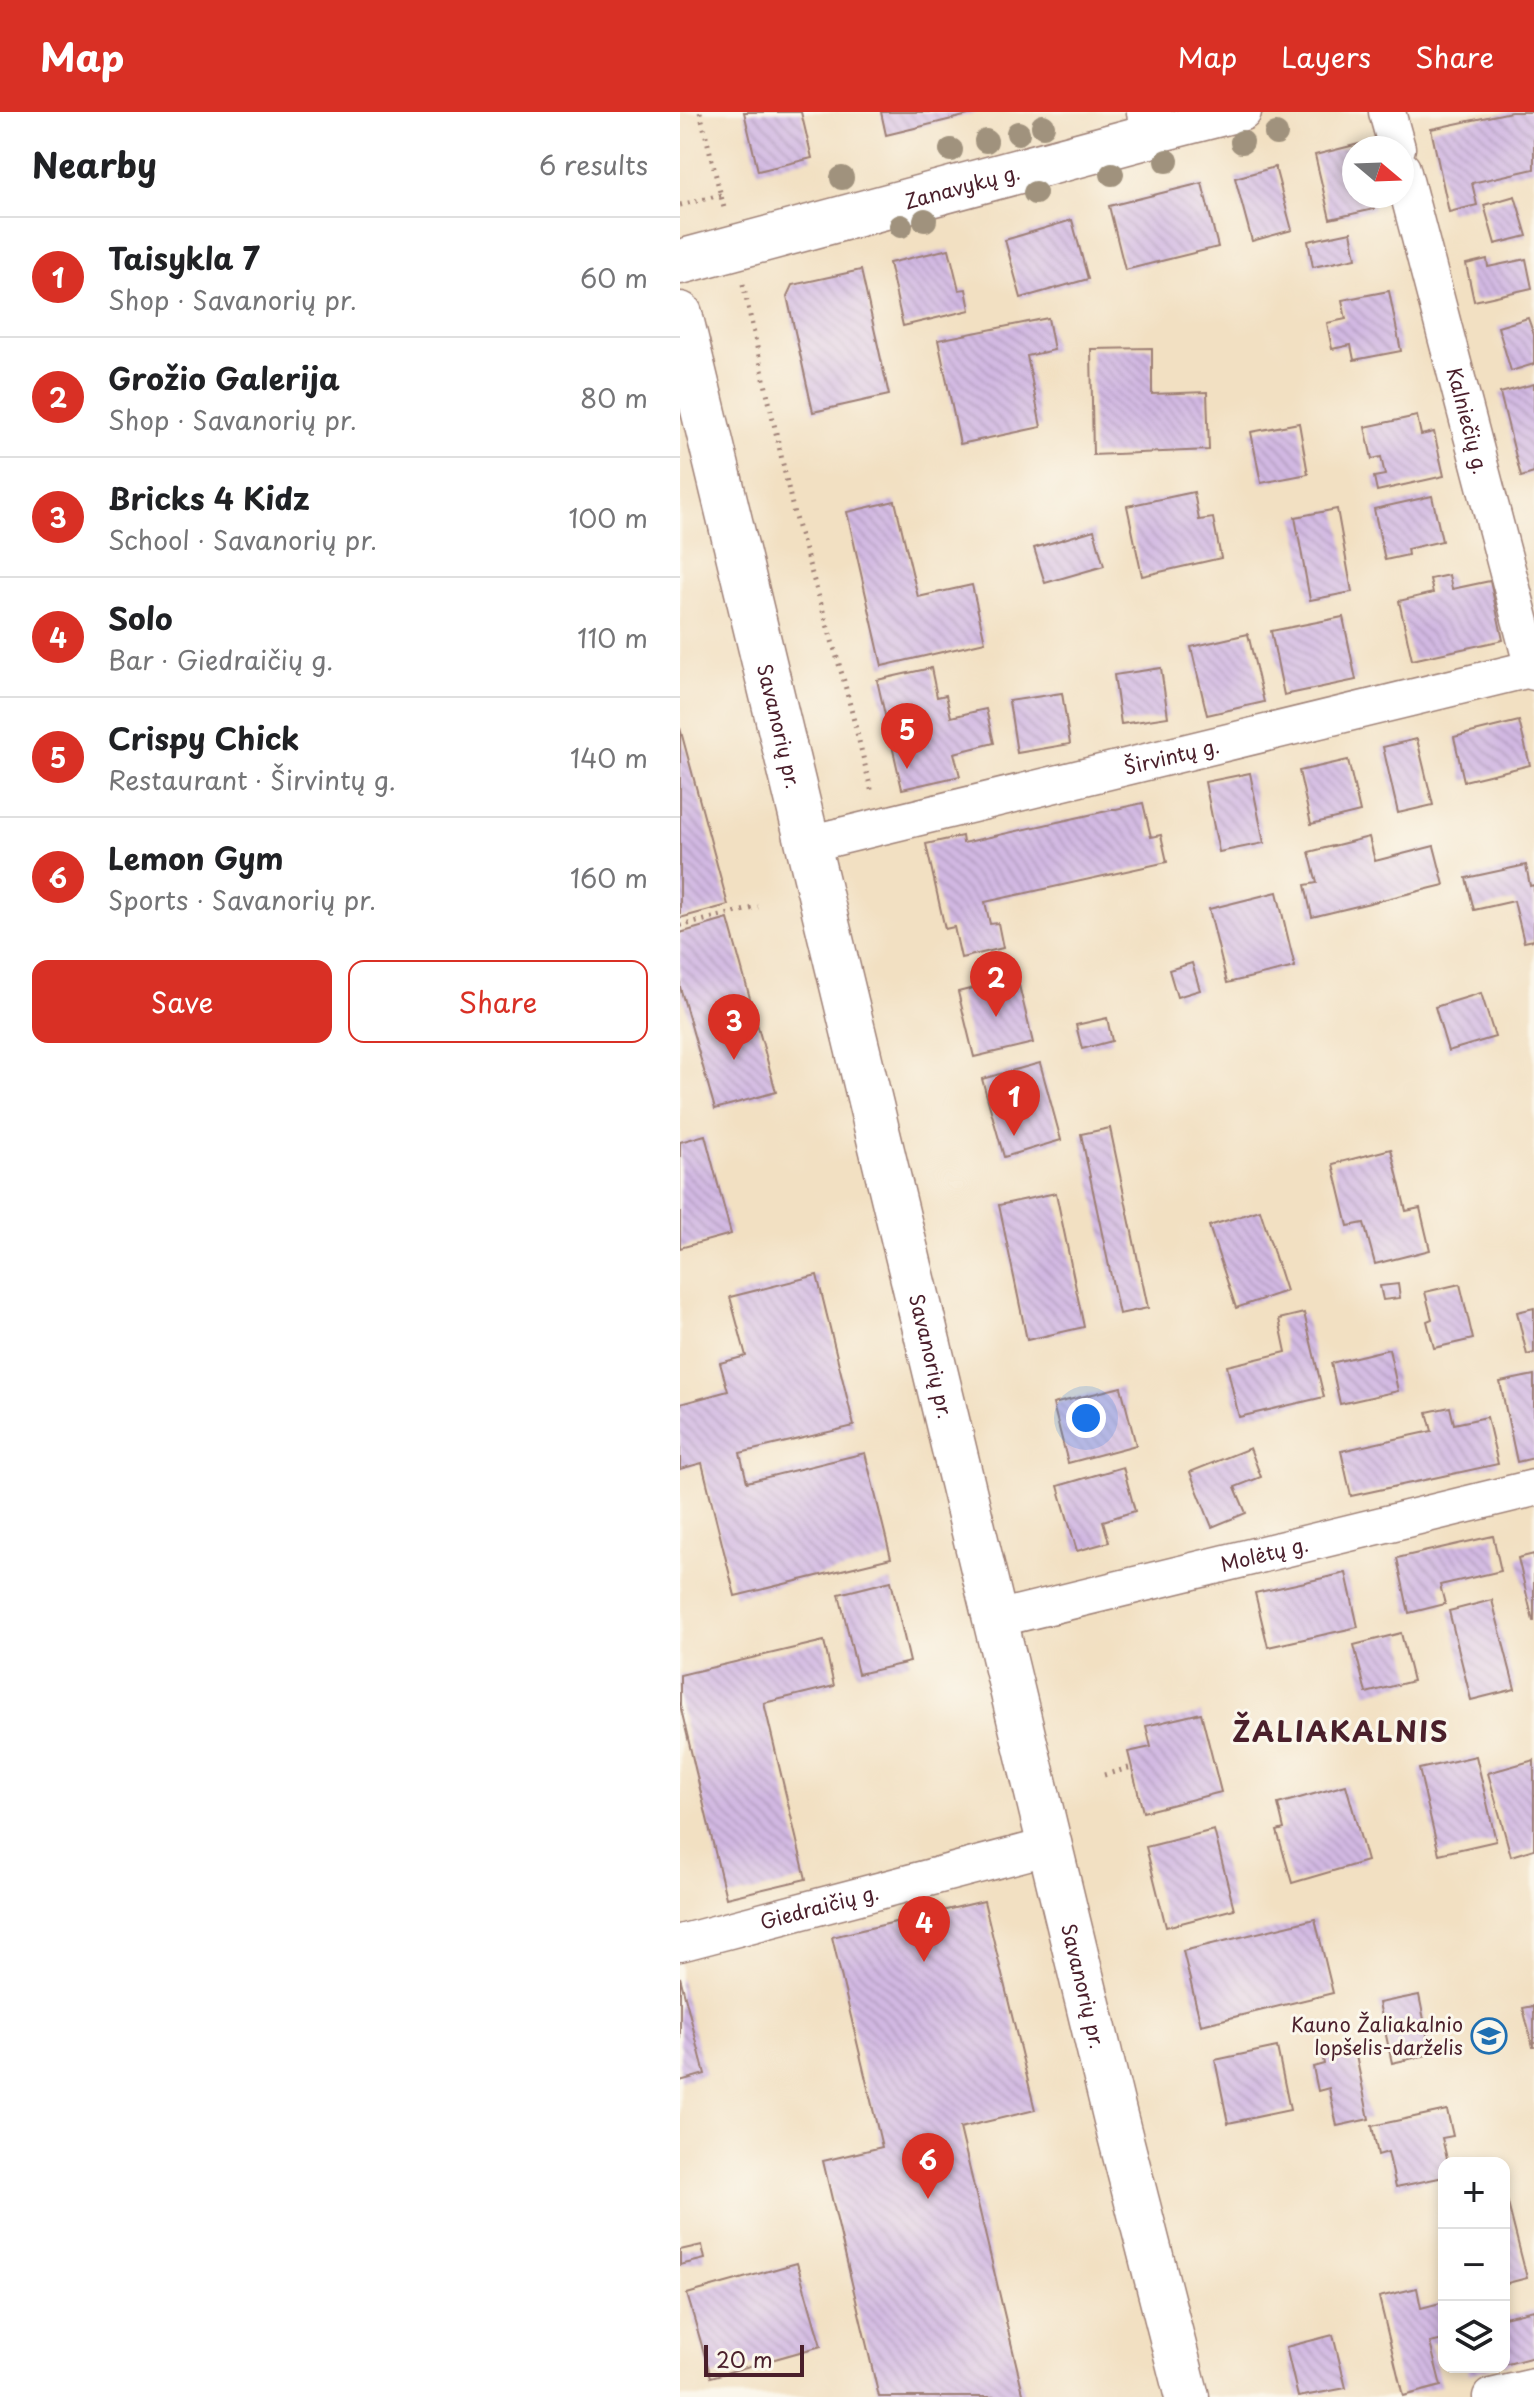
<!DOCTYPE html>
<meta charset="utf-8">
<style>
body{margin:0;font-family:"Playpen Sans",sans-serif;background:#f2f2f2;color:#202124}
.controls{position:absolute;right:24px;bottom:24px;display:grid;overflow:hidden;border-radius:16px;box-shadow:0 4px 12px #0003}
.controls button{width:72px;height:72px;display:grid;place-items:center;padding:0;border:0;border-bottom:2px solid #e0e0e0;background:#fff;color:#202124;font:40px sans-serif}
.compass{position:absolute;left:662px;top:24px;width:72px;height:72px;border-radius:50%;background:#fff;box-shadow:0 4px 12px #0003;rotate:109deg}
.scale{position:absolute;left:24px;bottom:20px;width:100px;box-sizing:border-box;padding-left:8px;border:4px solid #4a1f2b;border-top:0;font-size:22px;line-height:28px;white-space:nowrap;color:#4a1f2b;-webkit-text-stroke:6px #fbf7ec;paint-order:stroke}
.you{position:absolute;left:406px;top:1306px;width:28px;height:28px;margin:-20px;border:6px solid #fff;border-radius:50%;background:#1a73e8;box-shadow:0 0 0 12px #1a73e833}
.badge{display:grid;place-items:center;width:52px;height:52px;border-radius:50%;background:#d93025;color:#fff;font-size:26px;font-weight:700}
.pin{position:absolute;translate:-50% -66px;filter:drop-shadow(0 2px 4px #0008)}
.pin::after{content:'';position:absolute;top:42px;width:28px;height:24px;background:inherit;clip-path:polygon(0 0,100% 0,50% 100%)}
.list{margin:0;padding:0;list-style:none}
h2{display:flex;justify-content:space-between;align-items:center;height:104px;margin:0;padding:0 32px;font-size:34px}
h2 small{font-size:26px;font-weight:400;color:#757577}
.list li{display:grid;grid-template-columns:52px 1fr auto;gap:24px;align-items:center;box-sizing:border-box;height:120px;padding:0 32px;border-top:2px solid #e0e0e0}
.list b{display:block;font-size:30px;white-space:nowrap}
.list p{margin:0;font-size:26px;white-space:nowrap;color:#757577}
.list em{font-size:26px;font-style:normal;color:#757577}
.actions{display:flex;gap:16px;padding:24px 32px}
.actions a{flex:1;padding:18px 0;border:2px solid #d93025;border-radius:16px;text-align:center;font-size:28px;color:#d93025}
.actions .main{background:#d93025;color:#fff}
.icon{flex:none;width:44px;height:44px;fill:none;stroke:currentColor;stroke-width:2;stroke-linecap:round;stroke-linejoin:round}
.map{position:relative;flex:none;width:854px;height:2285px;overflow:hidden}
header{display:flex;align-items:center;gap:48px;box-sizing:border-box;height:112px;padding:0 40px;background:#d93025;color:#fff}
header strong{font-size:38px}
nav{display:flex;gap:44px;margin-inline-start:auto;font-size:28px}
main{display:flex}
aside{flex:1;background:#fff}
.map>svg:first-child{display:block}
</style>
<header>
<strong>Map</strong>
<nav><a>Map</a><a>Layers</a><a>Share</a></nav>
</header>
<main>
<aside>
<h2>Nearby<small>6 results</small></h2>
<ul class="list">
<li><span class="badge">1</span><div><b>Taisykla 7</b><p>Shop · Savanorių pr.</p></div><em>60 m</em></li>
<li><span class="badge">2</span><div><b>Grožio Galerija</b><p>Shop · Savanorių pr.</p></div><em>80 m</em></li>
<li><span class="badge">3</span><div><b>Bricks 4 Kidz</b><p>School · Savanorių pr.</p></div><em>100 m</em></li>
<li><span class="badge">4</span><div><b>Solo</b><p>Bar · Giedraičių g.</p></div><em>110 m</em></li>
<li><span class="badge">5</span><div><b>Crispy Chick</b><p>Restaurant · Širvintų g.</p></div><em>140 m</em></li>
<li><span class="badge">6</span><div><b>Lemon Gym</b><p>Sports · Savanorių pr.</p></div><em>160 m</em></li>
</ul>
<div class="actions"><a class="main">Save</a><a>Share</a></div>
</aside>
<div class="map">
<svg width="854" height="2285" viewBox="0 0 854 2285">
<defs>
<pattern id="building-back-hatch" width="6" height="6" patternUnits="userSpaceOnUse" patternTransform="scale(2)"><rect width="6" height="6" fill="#d1b8e2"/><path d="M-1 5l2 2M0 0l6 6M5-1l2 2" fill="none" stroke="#b59ec2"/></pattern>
</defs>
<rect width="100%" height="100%" fill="#fbf7ec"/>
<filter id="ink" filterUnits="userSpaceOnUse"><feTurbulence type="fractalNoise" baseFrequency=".0125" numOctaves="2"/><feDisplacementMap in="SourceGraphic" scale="16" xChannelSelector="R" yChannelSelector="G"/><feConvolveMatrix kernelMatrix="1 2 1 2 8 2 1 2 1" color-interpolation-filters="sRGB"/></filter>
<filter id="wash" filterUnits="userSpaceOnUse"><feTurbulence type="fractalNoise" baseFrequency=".006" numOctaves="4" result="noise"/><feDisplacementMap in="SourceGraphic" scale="32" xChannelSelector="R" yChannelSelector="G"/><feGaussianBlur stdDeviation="1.8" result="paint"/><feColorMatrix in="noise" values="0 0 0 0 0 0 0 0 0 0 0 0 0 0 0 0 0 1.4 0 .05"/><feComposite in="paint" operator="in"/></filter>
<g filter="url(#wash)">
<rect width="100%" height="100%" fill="#f2e0c2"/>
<g id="blocks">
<g fill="url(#building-back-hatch)">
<path d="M64,0H121L132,46L78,59Z"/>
<path d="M201,0H296L297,1L206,23Z"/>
<path d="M831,0H854V57L792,71L797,93L769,100L751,17Z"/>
<path d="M679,32L680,36H674V84H691L694,97L650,107L635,43Z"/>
<path d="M595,55L612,118L572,129L555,66Z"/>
<path d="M522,71L538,135L445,158L429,94Z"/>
<path d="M835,84L847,124L815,132L804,93Z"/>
<path d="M392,108L408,167L341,186L325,128Z"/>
<path d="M671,120L676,146L633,155L628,129Z"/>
<path d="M269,137L279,178L286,177L290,198L223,214L209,151Z"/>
<path d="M807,147L808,155L846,147L852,176L794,189L786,152Z"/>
<path d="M181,158L209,283L133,300L107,184L112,173Z"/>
<path d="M709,179L721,239L674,248L671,233L652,237L647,211L666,207L662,188Z"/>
<path d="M368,206L374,238L347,244L361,315L280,332L258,228Z"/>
<path d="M848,206L854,223V252L831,259L818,215Z"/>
<path d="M472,236V282L527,280L529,338L413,343L411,237Z"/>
<path d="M854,272V361L841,365L820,281Z"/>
<path d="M737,304L741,323L754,320L764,364L697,379L694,365L705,363L701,345L692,347L685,315Z"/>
<path d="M619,311L628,362L581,371L571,320Z"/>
<path d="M514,380L519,408L533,406L541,446L462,464L447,394Z"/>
<path d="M752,384L762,429L727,437L728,443L705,448L694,397Z"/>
<path d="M215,389L238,485L292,473L305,530L202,554L167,400Z"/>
<path d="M657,397L672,480L630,488L615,405Z"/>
<path d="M414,418L424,454L365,471L354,436Z"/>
<path d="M769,463L772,477L810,469L823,528L732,548L719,489L753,481L750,467Z"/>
<path d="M663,505L676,568L604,583L591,519Z"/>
<path d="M568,522L584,590L527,603L511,535Z"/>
<path d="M251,556L257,585L266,583L271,605L306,597L314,631L274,641L280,664L222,677L197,568Z"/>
<path d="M481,556L488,605L441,612L434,563Z"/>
<path d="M382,581L390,632L337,641L329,589Z"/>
<path d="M839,609L850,653L784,669L774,625Z"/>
<path d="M0,616L48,793L0,806Z"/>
<path d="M737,627L753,693L718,701L703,635Z"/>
<path d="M668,648L680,700L631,712L619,659Z"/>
<path d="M570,661L584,731L539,740L525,670Z"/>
<path d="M463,691L471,725L481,723L487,750L305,790L310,812L318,811L323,836L281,846L274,815L265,817L246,732L282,724L283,731Z"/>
<path d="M689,725L695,749L754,734L764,773L632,805L625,773L637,771L629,740Z"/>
<path d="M846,753L850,774L854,773V828L844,830L834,789L794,798L786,766Z"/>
<path d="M597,780L615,855L547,871L529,797Z"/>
<path d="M48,807L96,980L35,997L0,875V821Z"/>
<path d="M512,851L520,878L497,885L489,858Z"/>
<path d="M337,865L353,931L294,945L278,880Z"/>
<path d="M801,881L815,925L768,939L755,895Z"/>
<path d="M427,906L432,929L402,937L396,913Z"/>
<path d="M360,951L381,1028L324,1045L302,967Z"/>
<path d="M430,1016L468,1196L439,1202L401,1022Z"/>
<path d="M25,1023L51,1122L0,1136V1030Z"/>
<path d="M711,1037L726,1099L740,1096L750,1138L695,1152L684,1111L668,1114L653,1052Z"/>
<path d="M376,1081L404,1215L347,1228L319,1093Z"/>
<path d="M580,1098L606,1179L556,1196L529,1114Z"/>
<path d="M137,1163L174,1314L60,1341L67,1370L185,1341L211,1446L55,1484L22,1351L0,1357V1292L48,1279L40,1251L66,1244L50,1185Z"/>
<path d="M718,1172L720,1186L703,1188L700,1174Z"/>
<path d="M780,1172L793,1227L754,1236L747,1209L752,1207L745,1180Z"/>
<path d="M854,1196V1241L847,1243L837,1200Z"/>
<path d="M624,1201L644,1285L559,1305L547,1254L606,1240L599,1207Z"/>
<path d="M709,1237L718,1279L660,1292L651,1251Z"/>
<path d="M854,1263V1346L837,1350L820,1270Z"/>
<path d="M441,1275L456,1333L388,1351L373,1292Z"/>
<path d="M770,1295L774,1312L807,1305L818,1352L671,1384L661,1339L752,1319L747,1300Z"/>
<path d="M570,1336L581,1365L555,1375L566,1401L532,1415L510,1360Z"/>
<path d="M443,1355L455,1399L423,1409L429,1430L397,1439L378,1374Z"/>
<path d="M813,1424L821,1459L760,1473L765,1492L729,1501L717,1446Z"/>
<path d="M854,1442V1509H853L838,1446Z"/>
<path d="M666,1461L678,1515L588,1535L575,1481Z"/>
<path d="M211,1469L230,1550L178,1562L159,1482Z"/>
<path d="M812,1488L835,1577L791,1588L769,1499Z"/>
<path d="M721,1521L733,1569L686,1581L674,1533Z"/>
<path d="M144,1529L154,1574L84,1591L126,1767L46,1786L0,1593V1563Z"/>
<path d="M521,1601L541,1680L463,1700L448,1640L471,1635L466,1614Z"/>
<path d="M796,1644L816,1729L759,1742L739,1657Z"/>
<path d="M854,1648V1737L831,1744L808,1661Z"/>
<path d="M666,1673L687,1749L612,1771L597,1719L604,1717L598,1692Z"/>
<path d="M534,1718L554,1797L486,1815L466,1735Z"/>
<path d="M304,1789L355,1998L280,2016L344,2285H199L143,2049L202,2035L152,1825Z"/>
<path d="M635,1807L653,1881L521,1913L503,1839Z"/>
<path d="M0,1865L25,1962L0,1969Z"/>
<path d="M739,1883L751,1942L712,1951L699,1891Z"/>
<path d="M854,1894V1935H853L843,1896Z"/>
<path d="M674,1934L689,2007L657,2014L649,1976L638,1979L633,1955L644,1952L642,1941Z"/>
<path d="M597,1935L610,1998L548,2011L535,1948Z"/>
<path d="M767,1998L773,2024L762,2026L768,2051H764V2065L716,2075L708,2040L698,2043L692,2014Z"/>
<path d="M824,2076L847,2166L824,2172Z"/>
<path d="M22,2133L25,2147L0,2153V2138Z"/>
<path d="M117,2151L141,2234L31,2265L7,2182Z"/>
<path d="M737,2176L741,2196L764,2190V2228L750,2231L761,2274L723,2284L699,2185Z"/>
<path d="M854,2198V2245L824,2253V2205Z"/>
<path d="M653,2223L666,2276L618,2285L606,2235Z"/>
<path d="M787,2255H811V2256L788,2262Z"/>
</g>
</g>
</g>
<g filter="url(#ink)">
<use href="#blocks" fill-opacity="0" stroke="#9e8076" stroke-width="2"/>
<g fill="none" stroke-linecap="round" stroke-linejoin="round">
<defs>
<g id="street">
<path d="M707,0L717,36"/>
<path d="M473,23L563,0"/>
<path id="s1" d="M722,57L854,560"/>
<path id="s2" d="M128,732L854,556"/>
<path id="s3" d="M316,1507L854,1376"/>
<path id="s4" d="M0,1831L370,1734"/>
<path d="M811,2285L854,2275"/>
</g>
<g id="secondary">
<path id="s5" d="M0,150L473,23L469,0"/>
<path id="s6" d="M0,202L435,2004L507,2285"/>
</g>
</defs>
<use href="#street" stroke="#9e8076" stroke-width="39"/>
<use href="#secondary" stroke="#9e8076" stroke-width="47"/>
<g stroke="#9e8076" stroke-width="5" stroke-dasharray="2 6" stroke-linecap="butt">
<path d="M20,0L45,100"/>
<path d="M0,93L41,83"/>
<path d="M63,172L114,402L164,569L192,681"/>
<path d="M0,814L78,795"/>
<path d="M424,1663L452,1655"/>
</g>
<use href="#street" stroke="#fff" stroke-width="36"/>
<use href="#secondary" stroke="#fff" stroke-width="44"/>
</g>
<g fill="#a0927d">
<circle cx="363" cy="14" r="12"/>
<circle cx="338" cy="21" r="12"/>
<circle cx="596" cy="22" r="12"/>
<circle cx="306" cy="29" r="12"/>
<circle cx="562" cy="30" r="12"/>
<circle cx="271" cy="38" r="12"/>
<circle cx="487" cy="49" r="12"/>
<circle cx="432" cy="62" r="12"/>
<circle cx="162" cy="66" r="12"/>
<circle cx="355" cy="81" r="12"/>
<circle cx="245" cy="108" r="12"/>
<circle cx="221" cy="114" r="12"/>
</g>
</g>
<defs>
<symbol id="school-ring" viewBox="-11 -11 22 22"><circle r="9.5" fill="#fbf7ec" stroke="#1f6fb2" stroke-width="1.5"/><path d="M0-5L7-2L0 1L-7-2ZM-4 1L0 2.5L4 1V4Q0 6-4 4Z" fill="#1f6fb2"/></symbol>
</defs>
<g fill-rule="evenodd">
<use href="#school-ring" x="789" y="1904" width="40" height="40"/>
</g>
<g text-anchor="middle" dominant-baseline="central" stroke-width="6" stroke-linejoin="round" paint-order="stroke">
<g font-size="20" fill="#4a1f2b" stroke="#fbf7ec">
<text stroke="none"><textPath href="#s5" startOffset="292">Zanavykų g.</textPath></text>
<text stroke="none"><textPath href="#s1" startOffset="260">Kalniečių g.</textPath></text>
<text stroke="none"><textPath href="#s6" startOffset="424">Savanorių pr.</textPath></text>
<text stroke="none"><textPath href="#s2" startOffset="374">Širvintų g.</textPath></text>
<text stroke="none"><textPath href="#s6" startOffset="1072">Savanorių pr.</textPath></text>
<text stroke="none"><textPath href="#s3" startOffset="276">Molėtų g.</textPath></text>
<text stroke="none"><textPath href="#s4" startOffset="144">Giedraičių g.</textPath></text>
<text stroke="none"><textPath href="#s6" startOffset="1720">Savanorių pr.</textPath></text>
</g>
<g font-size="20" fill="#4a1f2b" stroke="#fbf7ec" text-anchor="end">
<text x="783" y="1912">Kauno Žaliakalnio<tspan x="783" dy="23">lopšelis-darželis</tspan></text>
</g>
<g font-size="28" font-weight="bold" letter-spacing="2" fill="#4a1f2b" stroke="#fbf7ec">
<text x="661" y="1618">ŽALIAKALNIS</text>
</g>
</g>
</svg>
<div class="controls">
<button>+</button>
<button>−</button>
<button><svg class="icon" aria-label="layers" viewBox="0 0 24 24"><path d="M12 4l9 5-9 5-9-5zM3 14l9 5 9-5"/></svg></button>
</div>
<svg class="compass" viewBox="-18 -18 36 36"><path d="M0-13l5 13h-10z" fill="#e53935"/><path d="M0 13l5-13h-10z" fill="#757577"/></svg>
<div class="scale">20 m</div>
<div class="you"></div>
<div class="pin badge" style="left:334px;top:1024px">1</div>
<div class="pin badge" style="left:316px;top:905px">2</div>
<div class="pin badge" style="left:54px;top:948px">3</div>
<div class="pin badge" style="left:244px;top:1850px">4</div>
<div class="pin badge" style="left:227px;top:657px">5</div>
<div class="pin badge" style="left:248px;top:2087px">6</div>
</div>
</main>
